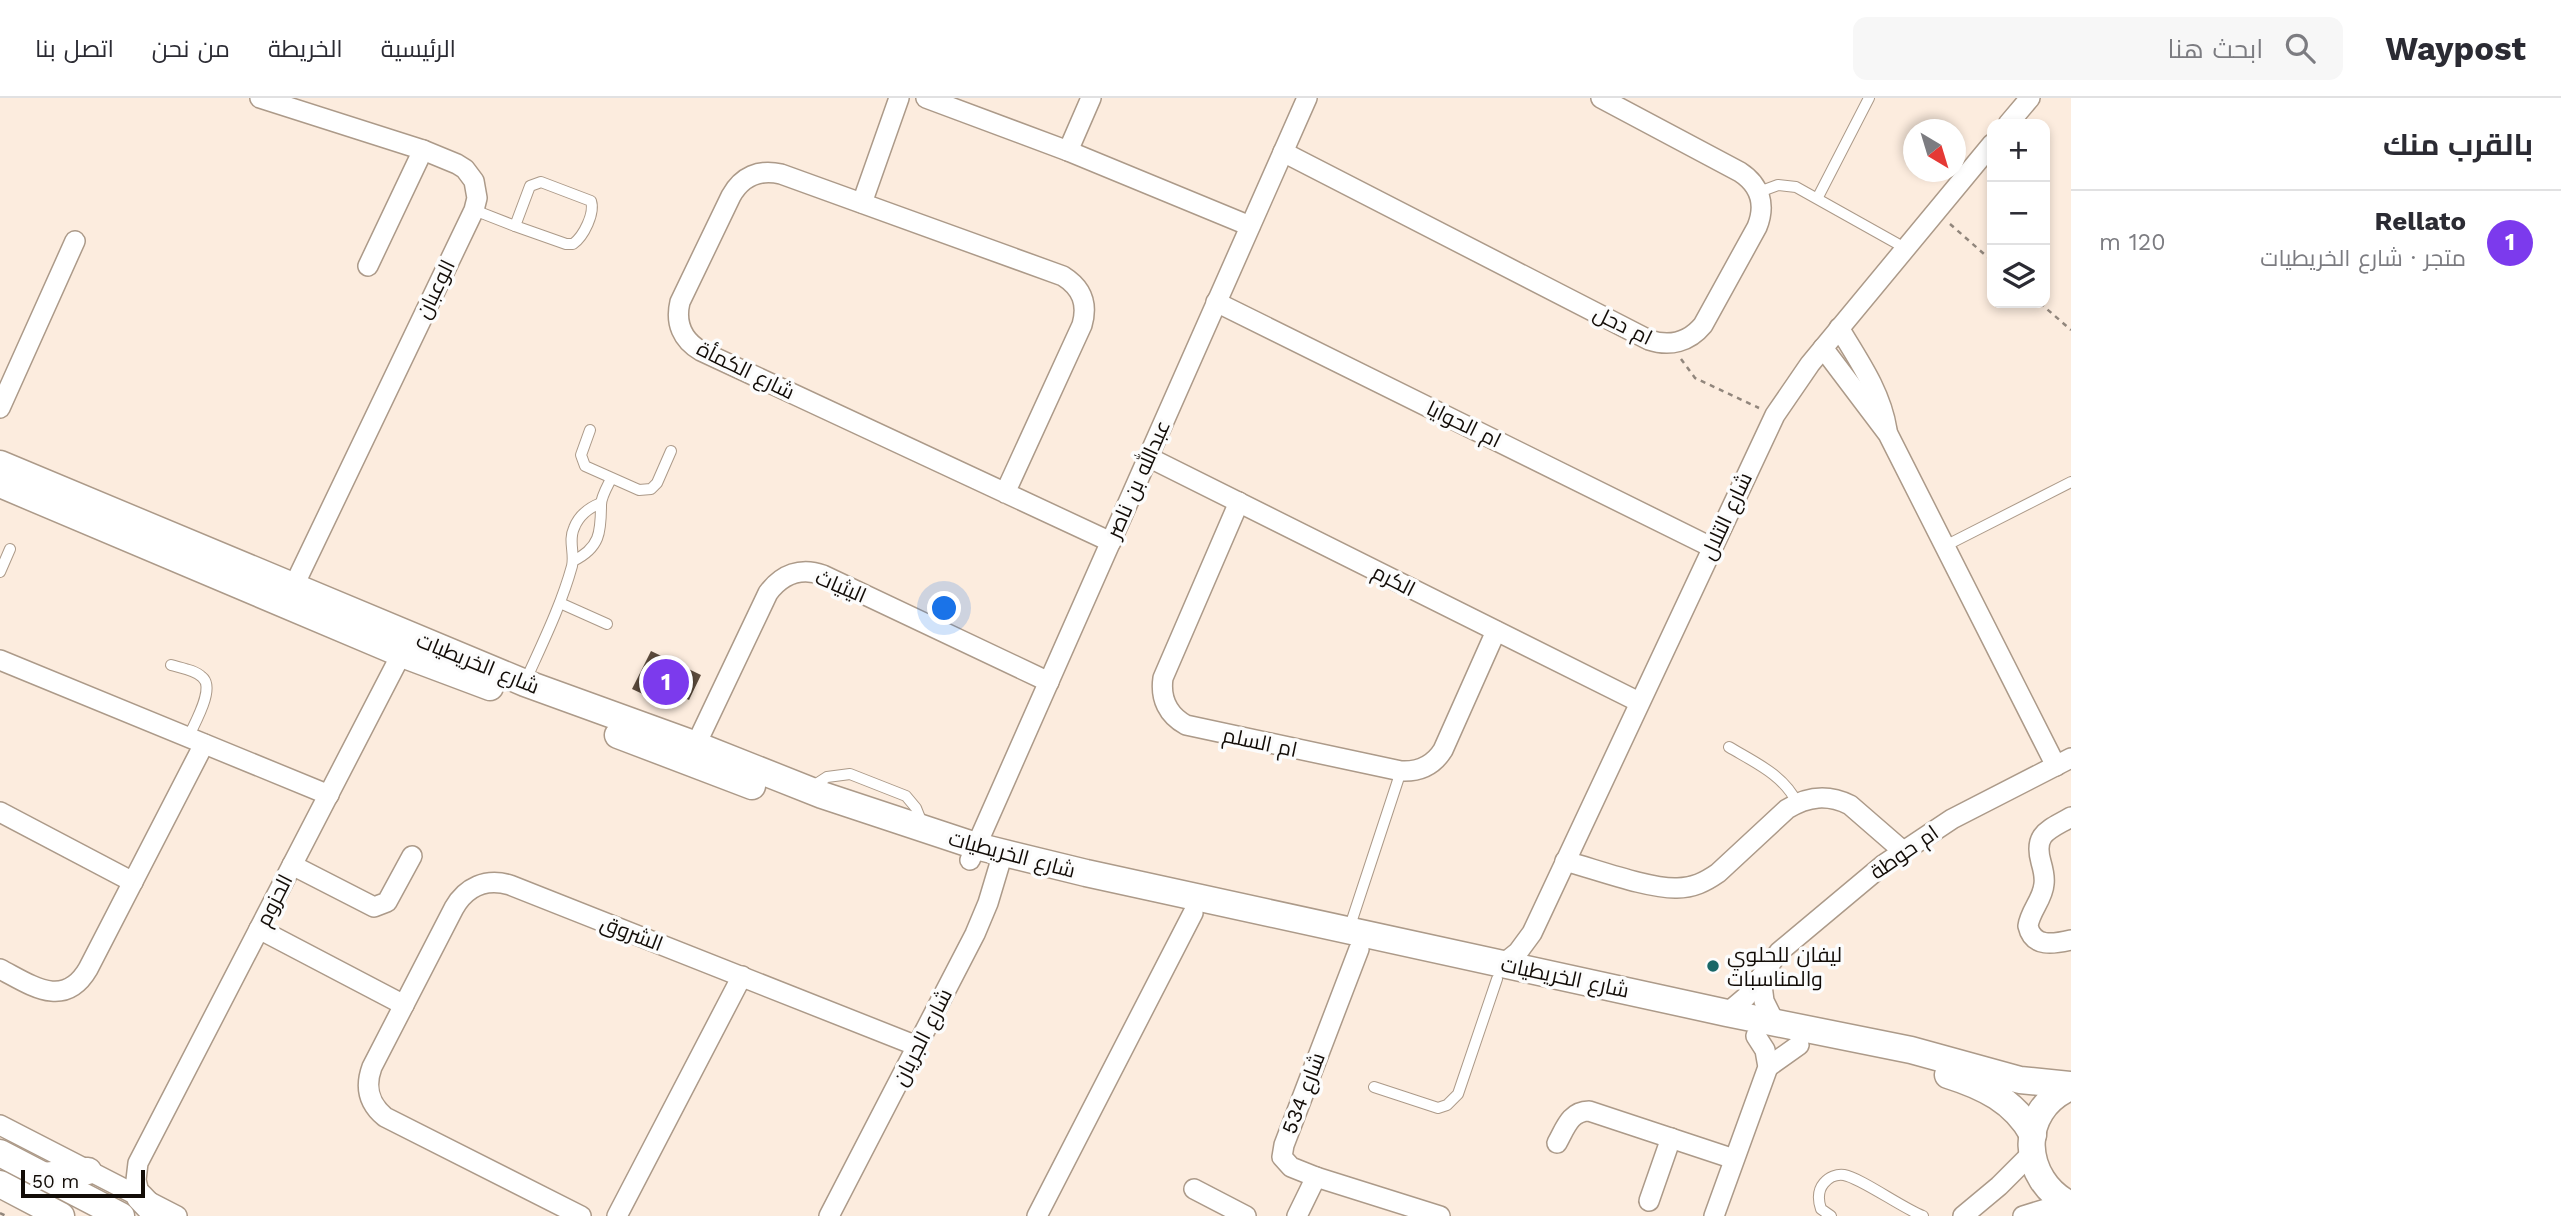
<!DOCTYPE html>
<html lang="ar">
<meta charset="utf-8">
<style>
body{margin:0;font-family:"Work Sans",Cairo,sans-serif;background:#f7f7f7;color:#2b2b33;direction:rtl}
.controls{position:absolute;right:21px;top:21px;display:grid;overflow:hidden;border-radius:14px;box-shadow:0 4px 10px #0003}
.controls button{width:63px;height:63px;display:grid;place-items:center;padding:0;border:0;border-bottom:2px solid #e1e1e2;background:#fff;color:#2b2b33;font:35px sans-serif}
.compass{position:absolute;left:1903px;top:21px;width:63px;height:63px;border-radius:50%;background:#fff;box-shadow:0 4px 10px #0003;rotate:142deg}
.scale{position:absolute;left:21px;bottom:18px;width:124px;box-sizing:border-box;padding-left:7px;border:4px solid #120c07;border-top:0;font-size:19px;line-height:24px;white-space:nowrap;color:#120c07;-webkit-text-stroke:5px #fcfcfc;paint-order:stroke}
.you{position:absolute;left:945px;top:511px;width:24px;height:24px;margin:-18px;border:5px solid #fff;border-radius:50%;background:#1a73e8;box-shadow:0 0 0 10px #1a73e833}
.badge{display:grid;place-items:center;width:46px;height:46px;border-radius:50%;background:#7c3aed;color:#fff;font-size:23px;font-weight:700}
.pin{position:absolute;translate:-50% -50%;border:4px solid #fff;box-shadow:0 2px 7px #0006}
.list{margin:0;padding:0;list-style:none}
h2{display:flex;justify-content:space-between;align-items:center;height:91px;margin:0;padding:0 28px;font-size:30px}
h2 small{font-size:23px;font-weight:400;color:#7c7c81}
.list li{display:grid;grid-template-columns:46px 1fr auto;gap:21px;align-items:center;box-sizing:border-box;height:105px;padding:0 28px;border-top:2px solid #e1e1e2}
.list b{display:block;font-size:26px;white-space:nowrap}
.list p{margin:0;font-size:23px;white-space:nowrap;color:#7c7c81}
.list em{font-size:23px;font-style:normal;color:#7c7c81}
.icon{flex:none;width:38px;height:38px;fill:none;stroke:currentColor;stroke-width:2;stroke-linecap:round;stroke-linejoin:round}
.map{position:relative;flex:none;width:2071px;height:1118px;overflow:hidden;direction:ltr}
header{display:flex;align-items:center;gap:42px;box-sizing:border-box;height:98px;padding:0 35px;background:#fff;border-bottom:2px solid #e1e1e2}
header strong{font-size:33px}
nav{display:flex;gap:38px;margin-inline-start:auto;font-size:24px}
.search{width:490px;height:63px;background:#f7f7f7;display:flex;align-items:center;gap:18px;box-sizing:border-box;padding:0 24px;border-radius:14px;color:#7c7c81;font-size:26px}
main{display:flex}
aside{flex:1;background:#fff}
.map>svg:first-child{display:block}
</style>
<header>
<strong>Waypost</strong>
<div class="search"><svg class="icon" aria-label="search" viewBox="0 0 24 24"><circle cx="10" cy="10" r="6"/><path d="M15 15l6 6"/></svg>ابحث هنا</div>
<nav><a>الرئيسية</a><a>الخريطة</a><a>من نحن</a><a>اتصل بنا</a></nav>
</header>
<main>
<aside>
<h2>بالقرب منك<small></small></h2>
<ul class="list">
<li><span class="badge">1</span><div><b>Rellato</b><p>متجر · شارع الخريطيات</p></div><em>120 m</em></li>
</ul>
</aside>
<div class="map">
<svg width="2071" height="1118" viewBox="0 0 2071 1118">
<rect width="100%" height="100%" fill="#fcecde"/>
<path fill="#5d4c3d" d="M651,553L701,577L689,602L666,591L660,604L632,591Z"/>
<g fill="none" stroke-linecap="round" stroke-linejoin="round">
<defs>
<g id="lane">
<path d="M541,84L591,103C595,115 584,138 573,146H566L515,128L530,88Z"/>
<path d="M1759,94L1778,87L1796,89L1905,150"/>
<path d="M1818,99L1869,0"/>
<path d="M474,112L515,128"/>
<path d="M590,332L581,357L585,368L639,392L651,391L657,385L671,353"/>
<path d="M1945,448L2071,384"/>
<path d="M573,463C600,450 601,434 601,407C601,399 607,389 611,381"/>
<path d="M0,474L10,451"/>
<path d="M560,505L607,526"/>
<path d="M171,567C181,570 195,572 202,579C216,590 194,626 188,640"/>
<path d="M525,584C542,546 561,508 572,468C575,455 568,443 574,430C579,417 588,410 601,405"/>
<path d="M1729,649C1754,664 1784,677 1797,705"/>
<path d="M810,690L827,679L850,676L906,698L916,710L922,725"/>
<path d="M1349,831L1401,673"/>
<path d="M1374,989L1438,1010L1447,1007L1458,996L1497,881"/>
<path d="M1831,1118L1821,1111C1818,1102 1818,1092 1824,1085C1829,1079 1837,1076 1844,1077C1861,1080 1902,1110 1923,1118"/>
</g>
<g id="street">
<path d="M260,0L423,52L457,66L465,71L474,83L477,100L474,112L288,500"/>
<path d="M926,0L1068,53L1250,128"/>
<path d="M2008,26L2030,0"/>
<path d="M1068,53L1091,0"/>
<path d="M1283,54L1649,242C1670,249 1689,244 1703,227L1757,129C1766,107 1760,87 1740,74L1601,0"/>
<path d="M862,105L899,0"/>
<path d="M368,168L423,52"/>
<path d="M1216,204L1711,449"/>
<path d="M1839,230C1859,263 1881,294 1887,332"/>
<path d="M1823,250L1888,336L2056,668"/>
<path d="M0,310L75,143"/>
<path d="M1148,359L1639,604"/>
<path d="M1005,395L1082,227C1088,206 1082,190 1063,178L781,76C759,71 742,78 731,98L680,204C675,225 682,242 701,253L1111,444"/>
<path d="M1239,404L1163,580C1160,601 1168,617 1186,627L1401,673C1419,674 1433,668 1443,652L1496,533"/>
<path d="M0,562L329,697"/>
<path d="M691,657L768,495C782,476 801,469 823,477L1049,584"/>
<path d="M0,714L133,784"/>
<path d="M2071,719C2049,732 2033,735 2041,764C2043,771 2045,779 2044,786C2043,801 2030,813 2028,828C2033,850 2054,846 2071,842"/>
<path d="M970,762L1307,0"/>
<path d="M1565,763C1595,771 1649,791 1677,790C1693,790 1705,784 1718,775L1787,711C1808,698 1828,696 1850,707L1903,753"/>
<path d="M292,767L374,809L387,804L412,758"/>
<path d="M259,831L404,907"/>
<path d="M1359,851L1284,1047L1282,1059L1291,1069L1316,1079L1440,1118"/>
<path d="M1503,866L1518,854L1532,835L1775,317L1810,266L1992,46"/>
<path d="M0,871C31,887 64,912 88,871L204,646"/>
<path d="M1761,879L1764,903L1775,925"/>
<path d="M1727,915L1746,899L1779,854L1883,767L1952,721L2071,660"/>
<path d="M1768,969L1799,947"/>
<path d="M0,1027L177,1118"/>
<path d="M1557,1045C1565,1031 1570,1013 1589,1013L1734,1061"/>
<path d="M1194,1091L1246,1118"/>
<path d="M140,1099L136,1082L138,1065L407,545"/>
<path d="M1649,1103L1671,1040"/>
<path d="M581,1118L385,1019C368,1005 365,988 372,969L454,810C466,789 486,780 510,787L917,948"/>
<path d="M617,1118L742,878"/>
<path d="M829,1118L975,836L988,805L1003,755"/>
<path d="M1037,1118L1193,815"/>
<path d="M1297,1118L1316,1079"/>
<path d="M1714,1118L1768,969L1765,952L1756,938"/>
<path d="M1963,1118L1999,1088L2032,1055"/>
<path d="M2023,1118L2049,1110L2071,1108"/>
</g>
<g id="secondary">
<path d="M0,366L525,585L696,647L822,697L976,748L1086,775L1727,915L1911,952L2020,982L2071,987"/>
<path d="M0,386L402,556L490,589"/>
<path d="M618,637L752,688"/>
<path d="M1948,977C1983,988 2015,1003 2033,1037"/>
<path d="M2071,989C2016,1012 2021,1083 2071,1107"/>
<path d="M0,1055L121,1118"/>
<path d="M44,1078L88,1073"/>
<path d="M0,1086L61,1118"/>
<path d="M140,1099L158,1118"/>
</g>
</defs>
<use href="#lane" stroke="#ac9a89" stroke-width="12"/>
<use href="#street" stroke="#ac9a89" stroke-width="22"/>
<use href="#secondary" stroke="#ac9a89" stroke-width="29"/>
<g stroke="#91867c" stroke-width="2.5" stroke-dasharray="5 5" stroke-linecap="butt">
<path d="M1950,126L1992,163"/>
<path d="M2040,205L2071,232"/>
<path d="M1681,261L1695,280L1759,310"/>
<path d="M0,1115L6,1118"/>
</g>
<use href="#lane" stroke="#fff" stroke-width="10"/>
<use href="#street" stroke="#fff" stroke-width="19"/>
<use href="#secondary" stroke="#fff" stroke-width="26"/>
</g>
<circle fill="#196767" stroke="#fcfcfc" stroke-width="2.5" cx="1713" cy="868" r="7"/>
<g text-anchor="middle" dominant-baseline="central" stroke-width="7" stroke-linejoin="round" paint-order="stroke">
<g font-size="21" fill="#120c07" stroke="#fcfcfc">
<text transform="translate(435 191) rotate(-64)">الوعبان</text>
<text transform="translate(1623 227) rotate(26)">ام دحل</text>
<text transform="translate(746 272) rotate(26)">شارع الكمأة</text>
<text transform="translate(1464 326) rotate(26)">ام الحوايا</text>
<text transform="translate(1138 381) rotate(-66)">عبدالله بن ناصر</text>
<text transform="translate(1726 418) rotate(-65)">شارع التلال</text>
<text transform="translate(1394 482) rotate(27)">الكرم</text>
<text transform="translate(841 488) rotate(23)">اليثياث</text>
<text transform="translate(478 565) rotate(22)">شارع الخريطيات</text>
<text transform="translate(1260 644) rotate(12)">ام السلم</text>
<text transform="translate(1904 754) rotate(-35)">ام حوطة</text>
<text transform="translate(1012 756) rotate(15)">شارع الخريطيات</text>
<text transform="translate(274 802) rotate(-63)">الحزوم</text>
<text transform="translate(632 835) rotate(21)">الشروق</text>
<text transform="translate(1565 879) rotate(12)">شارع الخريطيات</text>
<text transform="translate(922 939) rotate(-63)">شارع الجريان</text>
<text transform="translate(1303 995) rotate(-69)">شارع 534</text>
</g>
<g font-size="21" fill="#120c07" stroke="#fcfcfc" text-anchor="start">
<text x="1727" y="856">ليفان للحلوي<tspan x="1727" dy="24">والمناسبات</tspan></text>
</g>
</g>
</svg>
<div class="controls">
<button>+</button>
<button>−</button>
<button><svg class="icon" aria-label="layers" viewBox="0 0 24 24"><path d="M12 4l9 5-9 5-9-5zM3 14l9 5 9-5"/></svg></button>
</div>
<svg class="compass" viewBox="-18 -18 36 36"><path d="M0-13l5 13h-10z" fill="#e53935"/><path d="M0 13l5-13h-10z" fill="#7c7c81"/></svg>
<div class="scale">50 m</div>
<div class="you"></div>
<div class="pin badge" style="left:666px;top:584px">1</div>
</div>
</main>
